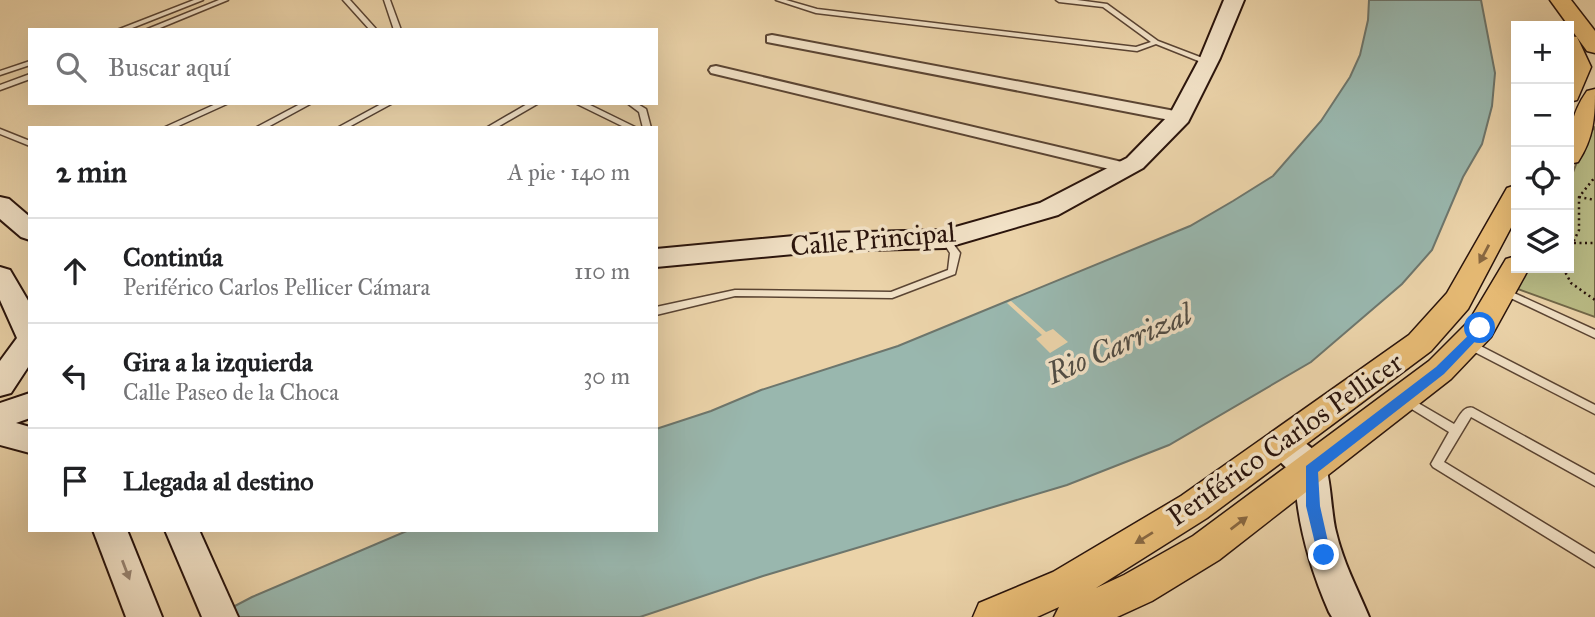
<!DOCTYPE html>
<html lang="es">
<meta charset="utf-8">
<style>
body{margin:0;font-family:"IM FELL Great Primer",serif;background:#f2f2f2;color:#202124}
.controls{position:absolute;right:21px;top:21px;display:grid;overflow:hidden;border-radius:0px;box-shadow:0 7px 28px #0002}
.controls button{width:63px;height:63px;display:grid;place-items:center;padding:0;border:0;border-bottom:2px solid #e0e0e0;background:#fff;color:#202124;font:35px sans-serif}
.stop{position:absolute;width:21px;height:21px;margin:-16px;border:5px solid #1a73e8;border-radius:50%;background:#fff}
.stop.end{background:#1a73e8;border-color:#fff;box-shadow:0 2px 7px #0008}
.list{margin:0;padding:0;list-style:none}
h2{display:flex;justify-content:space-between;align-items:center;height:91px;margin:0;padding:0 28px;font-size:30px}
h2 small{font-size:23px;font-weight:400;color:#757577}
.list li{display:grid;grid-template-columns:46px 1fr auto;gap:21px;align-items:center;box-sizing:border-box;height:105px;padding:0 28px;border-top:2px solid #e0e0e0}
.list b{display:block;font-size:26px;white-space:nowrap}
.list p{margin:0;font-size:23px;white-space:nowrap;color:#757577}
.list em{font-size:23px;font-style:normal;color:#757577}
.icon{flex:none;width:38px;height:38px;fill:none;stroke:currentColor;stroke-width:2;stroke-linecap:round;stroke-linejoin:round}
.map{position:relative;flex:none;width:1595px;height:617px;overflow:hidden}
.search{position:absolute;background:#fff;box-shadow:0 7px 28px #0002;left:28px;top:28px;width:630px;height:77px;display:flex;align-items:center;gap:18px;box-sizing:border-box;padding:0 24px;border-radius:0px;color:#757577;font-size:26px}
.panel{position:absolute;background:#fff;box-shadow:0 7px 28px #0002;left:28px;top:126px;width:630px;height:406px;border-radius:0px}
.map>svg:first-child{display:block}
</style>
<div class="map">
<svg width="1595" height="617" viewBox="0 0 1595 617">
<rect width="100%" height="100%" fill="#ebd3a9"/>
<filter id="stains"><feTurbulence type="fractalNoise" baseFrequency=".00286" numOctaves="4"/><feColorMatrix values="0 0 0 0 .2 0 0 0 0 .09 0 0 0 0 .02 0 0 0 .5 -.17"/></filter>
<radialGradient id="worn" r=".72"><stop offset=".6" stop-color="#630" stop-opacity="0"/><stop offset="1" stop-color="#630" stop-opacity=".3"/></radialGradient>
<path fill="#babc86" stroke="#726849" stroke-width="2" d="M1595,127V317L1515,288L1526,268H1569V183L1586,138Z"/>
<path fill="#99b7ae" stroke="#6d766d" stroke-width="2" d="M1369,0H1481L1495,73L1492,106L1482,144L1463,177L1432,250L1402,284L1311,362L1169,445L1067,485L763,576L640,617H214L252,597L409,530H656V429L711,411L761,390L898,346L1190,226L1233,201L1273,176L1321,121L1350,77L1360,55L1368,20Z"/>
<path fill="#ebd3a9" d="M1011,301L1046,332L1053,329L1068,342L1050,353L1036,339L1042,335L1007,303Z"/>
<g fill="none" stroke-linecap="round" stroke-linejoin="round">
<defs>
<g id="lane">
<path d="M194,0H203L127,30H117Z"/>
<path d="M219,0H228L155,30H145Z"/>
<path d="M343,0H350L377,30H370Z"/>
<path d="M384,0H390L401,30H394Z"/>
<path d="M776,0H786L817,9L1136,47L1151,42L1103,7L1059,2L1056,0H1077L1107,4L1158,41L1213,62L1212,64H1206L1156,44L1137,51L816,13Z"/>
<path d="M30,61V65L0,75V71Z"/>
<path d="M30,74V79L0,90V85Z"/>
<path d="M218,103H229L174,128H163Z"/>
<path d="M302,103H312L266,128H255Z"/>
<path d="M383,103H393L347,128H337Z"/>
<path d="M529,103H539L496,128H486Z"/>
<path d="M575,103H586L637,128H626Z"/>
<path d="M627,103H636L646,109L651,128H643L639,112Z"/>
<path d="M0,129L30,141V146L0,134Z"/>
<path d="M945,236L948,237L960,253L955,274L892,298L735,296L656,315V307L735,290L891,292L948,270L950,253L941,239Z"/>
<path d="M1503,288L1595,330V338L1500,293L1498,291Z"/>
<path d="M1467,339L1595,405V414L1463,346L1462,343L1463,340Z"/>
<path d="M1406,396L1454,424C1459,418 1463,405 1473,408L1595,475V486L1471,417L1444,462L1595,554V567L1433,467L1431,464L1449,432L1402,403L1401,400L1402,397Z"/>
</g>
<g id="street">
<path d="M772,35L1180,112L1188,117L1180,122L767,42V36Z"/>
<path d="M716,66L1126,163L1134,168L1126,173L711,73L709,70L711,67Z"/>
</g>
<g id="secondary">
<path d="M1224,0H1244L1220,58L1188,122L1143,168L1058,215L945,248L826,251L656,267V249L826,233L945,230L1040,203L1127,158L1170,114L1200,58Z"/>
<path d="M0,197L9,199L30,217V240L21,237L0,219Z"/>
<path d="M0,267L10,270L30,304V364L11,393L0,396V361L17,338L0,300Z"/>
<path d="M30,393V418L16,423L30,427V453L0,445V403Z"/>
<path d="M1282,430C1297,435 1316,449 1324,463C1331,475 1331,514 1336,532C1343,562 1357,588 1369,617H1332L1329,612C1310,568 1297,524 1295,476L1271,453L1266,443L1271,433Z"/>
<path d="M93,530H127L162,617H126Z"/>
<path d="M165,530H199L238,617H202Z"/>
</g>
<g id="primary">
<path d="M1550,0H1571L1595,31V53L1587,51Z"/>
<path d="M1569,36L1577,37L1591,67L1577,100L1569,102Z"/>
<path d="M1595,89C1595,117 1594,137 1578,162L1569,164C1569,135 1570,115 1587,91Z"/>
<path d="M1516,185V218L1468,309L1431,351L1207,518L1096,588L1124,575L1193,536L1429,361L1469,321L1506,259L1516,256V268H1529L1491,337L1451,379L1219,560L1152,601L1117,617H1054L1059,607L1037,617H973L979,603L1053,572L1181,496L1409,335L1447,293L1507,188Z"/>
</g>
</defs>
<use href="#lane" stroke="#5a4433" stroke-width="3"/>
<use href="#street" stroke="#5a4433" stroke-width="4"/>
<use href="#secondary" stroke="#2a140c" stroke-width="4"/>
<use href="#primary" stroke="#2a140c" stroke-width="3"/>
<g stroke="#2a140c" stroke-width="2.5" stroke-dasharray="2 3.5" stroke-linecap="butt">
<path d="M1579,197L1595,200"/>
<path d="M1574,243H1595"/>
<path d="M1569,251L1579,230V197L1595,177"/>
<path d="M1563,268L1571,283L1595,300"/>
</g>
<use href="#lane" fill="#f2e2c7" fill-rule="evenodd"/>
<use href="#street" fill="#f2e2c7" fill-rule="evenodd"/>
<use href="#secondary" fill="#f2e2c7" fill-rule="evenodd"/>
<use href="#primary" fill="#e6ba74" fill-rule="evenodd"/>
</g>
<defs><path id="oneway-solid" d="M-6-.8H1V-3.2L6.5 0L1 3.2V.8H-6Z" transform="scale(1.75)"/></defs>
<g fill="#886740">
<use href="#oneway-solid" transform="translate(1484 254) rotate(118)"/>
<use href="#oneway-solid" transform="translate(1239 523) rotate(-37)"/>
<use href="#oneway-solid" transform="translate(1144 538) rotate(148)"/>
</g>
<use fill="#988573" href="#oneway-solid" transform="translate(126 570) rotate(69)"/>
<path fill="#1a73e8" d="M1480,324L1484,325V332L1444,374L1318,472L1320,506L1331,555L1324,562L1319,560L1306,506V466L1436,367Z"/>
<g text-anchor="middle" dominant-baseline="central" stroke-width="7" stroke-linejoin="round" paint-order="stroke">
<g font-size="28" fill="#2a140c" stroke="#f2e2c7">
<text transform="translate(873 239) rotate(-5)">Calle Principal</text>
<text transform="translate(1285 439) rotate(-35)">Periférico Carlos Pellicer</text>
</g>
<g font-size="30" font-style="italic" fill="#514d45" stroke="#f2e2c7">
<text transform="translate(1119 344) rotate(-24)">Rio Carrizal</text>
</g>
</g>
<rect width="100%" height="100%" filter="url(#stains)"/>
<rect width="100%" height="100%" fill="url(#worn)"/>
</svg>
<div class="controls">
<button>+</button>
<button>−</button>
<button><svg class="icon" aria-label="locate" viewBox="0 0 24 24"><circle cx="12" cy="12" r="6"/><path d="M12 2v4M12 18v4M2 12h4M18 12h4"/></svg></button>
<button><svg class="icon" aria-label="layers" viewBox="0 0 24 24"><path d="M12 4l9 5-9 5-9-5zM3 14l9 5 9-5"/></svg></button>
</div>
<div class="stop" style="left:1480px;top:328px"></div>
<div class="stop end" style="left:1324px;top:555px"></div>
<div class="search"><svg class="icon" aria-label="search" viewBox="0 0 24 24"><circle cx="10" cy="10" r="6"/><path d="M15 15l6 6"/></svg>Buscar aquí</div>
<section class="panel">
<h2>2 min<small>A pie · 140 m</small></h2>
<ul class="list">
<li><svg class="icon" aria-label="ahead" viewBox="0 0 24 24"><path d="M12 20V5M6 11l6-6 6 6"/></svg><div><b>Continúa</b><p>Periférico Carlos Pellicer Cámara</p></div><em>110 m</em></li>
<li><svg class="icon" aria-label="left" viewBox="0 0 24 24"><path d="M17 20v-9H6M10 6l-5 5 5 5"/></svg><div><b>Gira a la izquierda</b><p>Calle Paseo de la Choca</p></div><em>30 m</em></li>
<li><svg class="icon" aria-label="arrive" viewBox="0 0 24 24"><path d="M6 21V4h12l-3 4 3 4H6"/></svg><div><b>Llegada al destino</b></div></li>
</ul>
</section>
</div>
